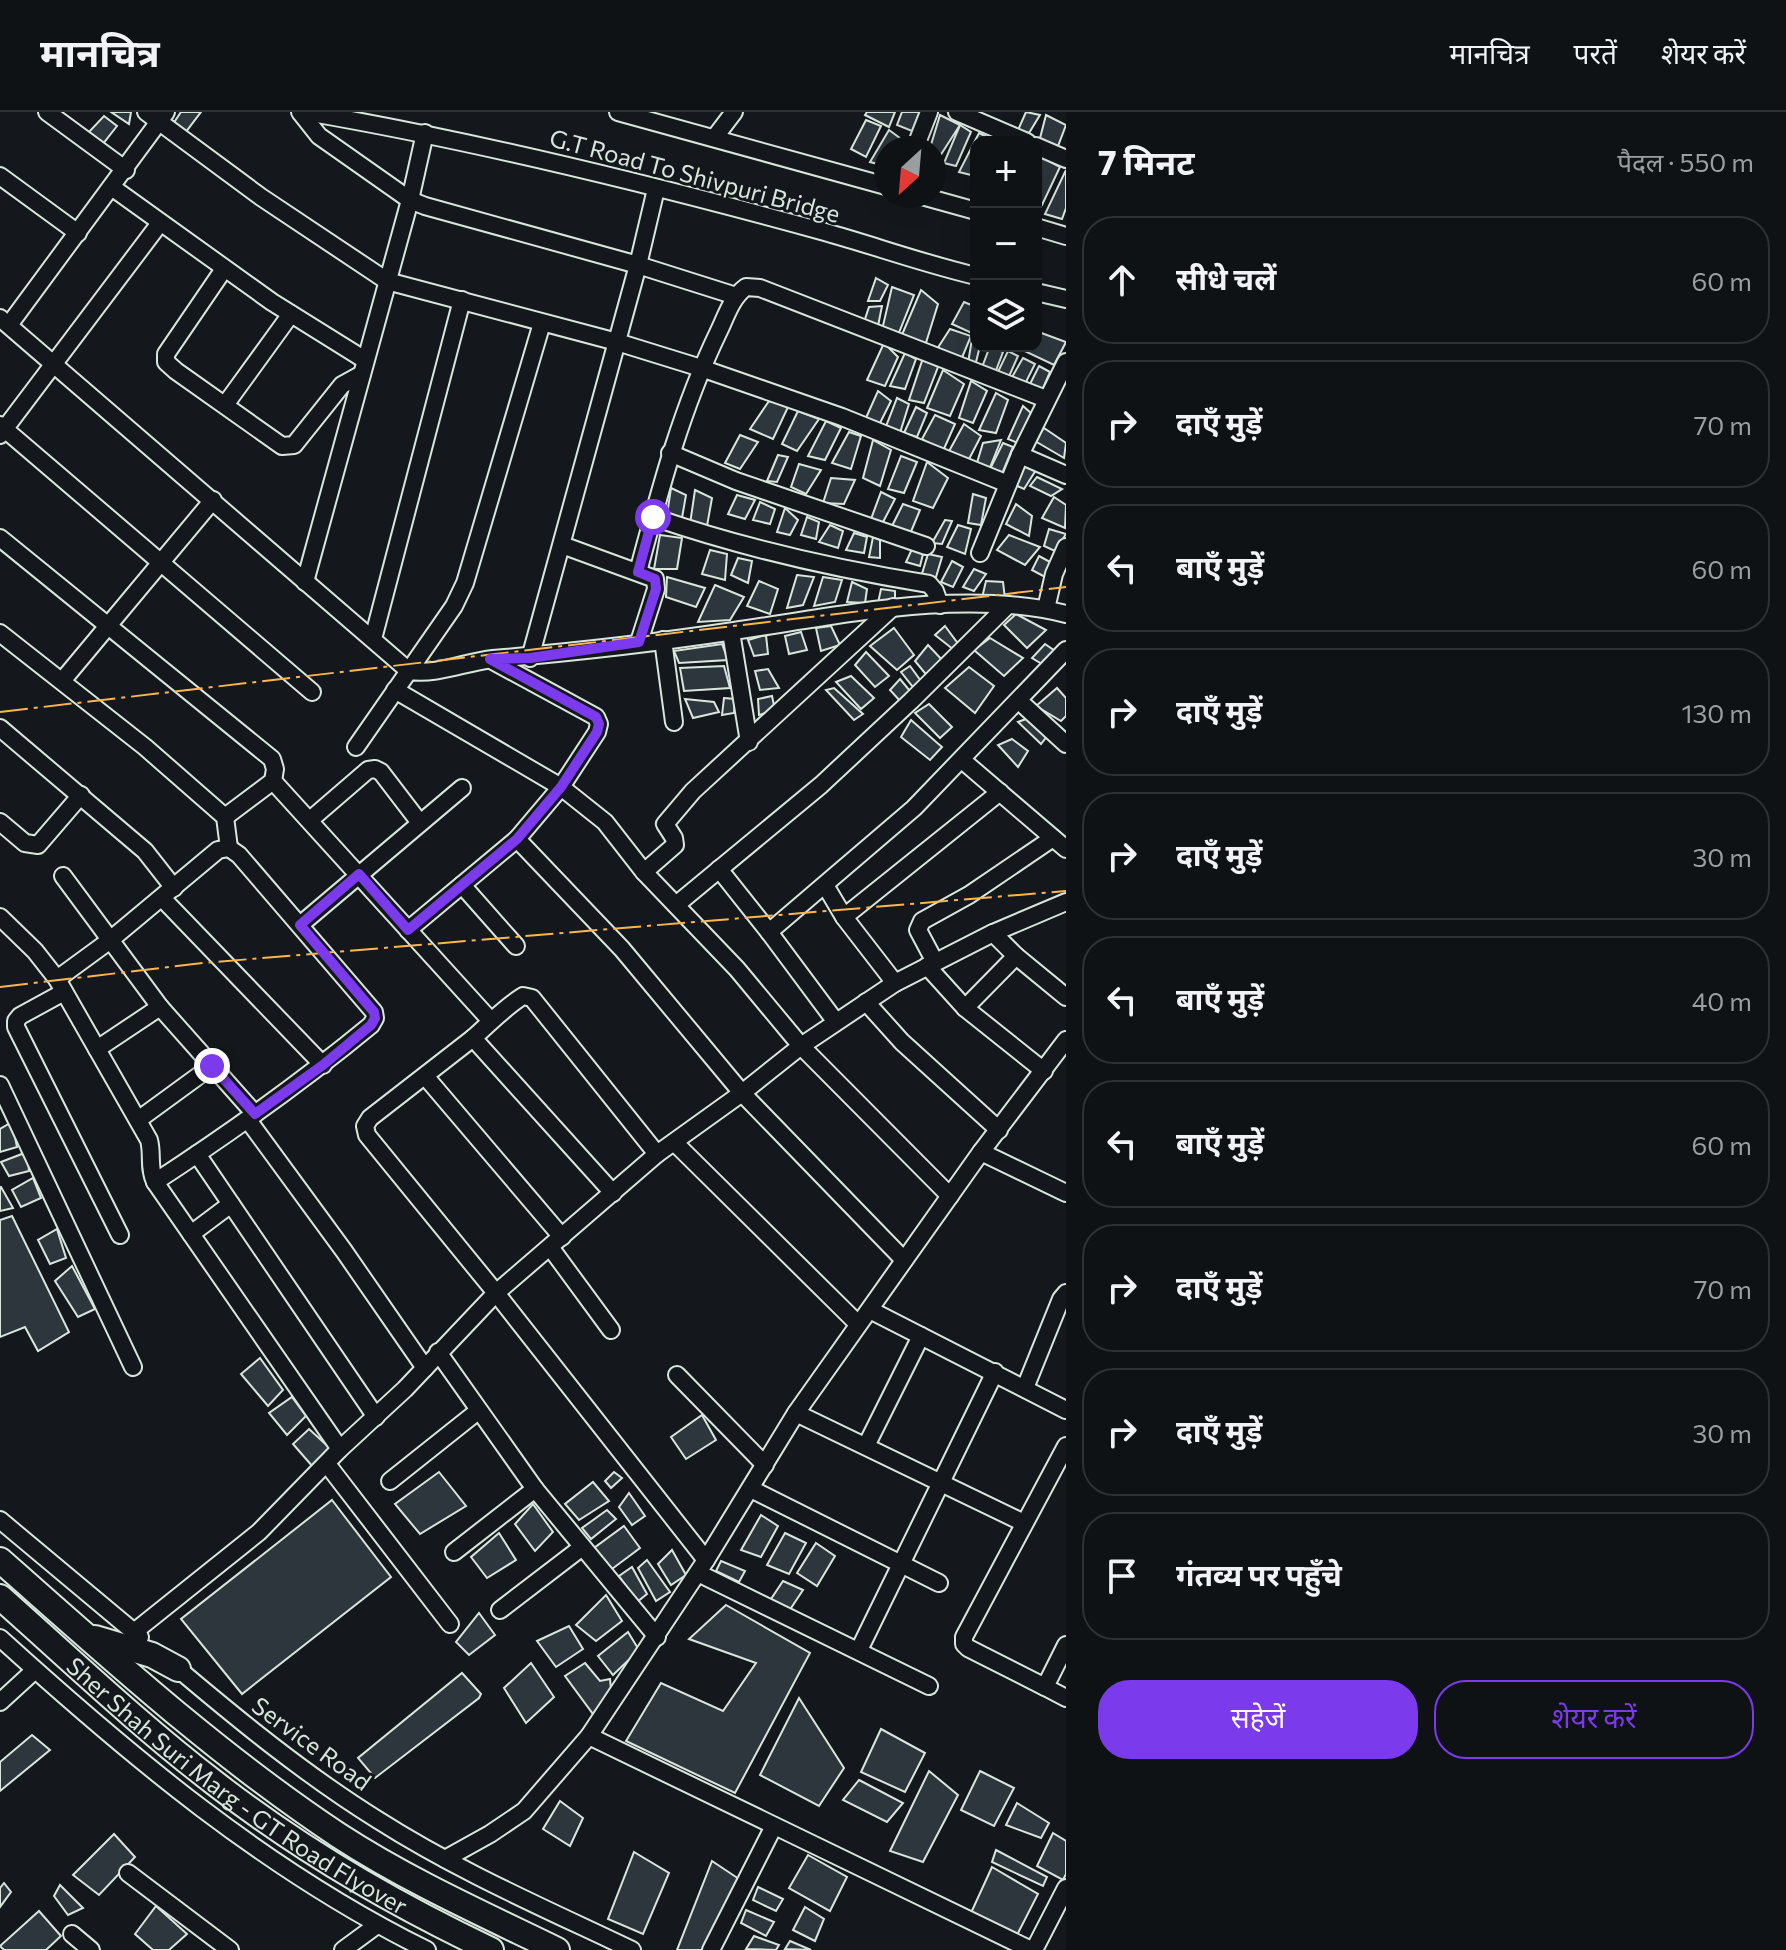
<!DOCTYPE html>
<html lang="hi">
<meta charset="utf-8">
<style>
body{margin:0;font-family:Commissioner,"Noto Sans Devanagari",sans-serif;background:#1d2022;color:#f1f3f6}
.controls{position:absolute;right:24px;top:24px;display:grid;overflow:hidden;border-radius:16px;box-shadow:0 8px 32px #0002}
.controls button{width:72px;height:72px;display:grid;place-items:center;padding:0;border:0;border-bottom:2px solid #2f3234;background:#0f1215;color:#f1f3f6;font:40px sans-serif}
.compass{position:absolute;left:874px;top:24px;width:72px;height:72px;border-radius:50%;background:#0f1215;box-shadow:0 8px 32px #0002;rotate:206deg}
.stop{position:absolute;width:24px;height:24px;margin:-18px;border:6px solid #7c3aed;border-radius:50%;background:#fff}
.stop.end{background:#7c3aed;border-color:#fff;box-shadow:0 2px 8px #0008}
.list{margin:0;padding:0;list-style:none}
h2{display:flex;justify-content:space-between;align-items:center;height:104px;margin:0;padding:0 32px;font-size:34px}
h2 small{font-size:26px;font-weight:400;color:#9b9ea0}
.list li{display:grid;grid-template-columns:52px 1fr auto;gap:24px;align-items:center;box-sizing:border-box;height:128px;margin:0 16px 16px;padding:0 16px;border:2px solid #2f3234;border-radius:32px}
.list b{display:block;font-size:30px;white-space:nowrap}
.list em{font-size:26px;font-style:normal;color:#9b9ea0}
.actions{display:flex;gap:16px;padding:24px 32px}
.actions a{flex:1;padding:18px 0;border:2px solid #7c3aed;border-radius:32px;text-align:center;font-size:28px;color:#7c3aed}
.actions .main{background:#7c3aed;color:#fff}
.icon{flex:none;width:44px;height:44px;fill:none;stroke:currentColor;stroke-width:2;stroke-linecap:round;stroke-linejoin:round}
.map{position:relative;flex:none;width:1066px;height:1838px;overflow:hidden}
header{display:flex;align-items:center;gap:48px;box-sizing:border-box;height:112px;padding:0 40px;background:#0f1215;border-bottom:2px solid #2f3234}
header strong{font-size:38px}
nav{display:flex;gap:44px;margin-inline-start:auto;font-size:28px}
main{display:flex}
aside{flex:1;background:#0f1215}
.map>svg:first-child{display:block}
</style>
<header>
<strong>मानचित्र</strong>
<nav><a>मानचित्र</a><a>परतें</a><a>शेयर करें</a></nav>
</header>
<main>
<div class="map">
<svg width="1066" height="1838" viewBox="0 0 1066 1838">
<rect width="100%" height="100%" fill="#14181c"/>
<g fill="#2c363c" stroke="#d8e6dc" stroke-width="2">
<path d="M111,0H131L129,12Z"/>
<path d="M181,0H201L185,21L173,12Z"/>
<path d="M867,0H895L889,15L865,3Z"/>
<path d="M902,0H920L912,19L897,13Z"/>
<path d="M1026,0L1040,3L1029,21L1018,18Z"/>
<path d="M940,3L960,13L938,47L934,46V36H930Z"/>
<path d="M1046,3L1066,13L1058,34L1039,30Z"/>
<path d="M104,4L117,14L102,33L87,22Z"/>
<path d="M866,8L881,14L866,45L851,37Z"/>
<path d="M960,13L971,20L956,54L944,51Z"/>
<path d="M889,18L908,32L906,36H886V54L870,50Z"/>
<path d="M979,21L993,28L976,30L975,64L959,60Z"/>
<path d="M1036,42L1060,55L1042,93L1036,91Z"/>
<path d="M1066,58V96L1062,107L1045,102Z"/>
<path d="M876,166L888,173L880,189H868Z"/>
<path d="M892,175L914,183L898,223L882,218Z"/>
<path d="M921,178L938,192L925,234L901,225Z"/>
<path d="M964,190L976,195V223L952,212Z"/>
<path d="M882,194L878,214L864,210L869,195Z"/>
<path d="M950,217L971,224L961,248L937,237Z"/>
<path d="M1036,219L1066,230L1054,253L1014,234H1036Z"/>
<path d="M972,227H976V234H980L975,254L968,251Z"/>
<path d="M884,231L898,245L885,274L867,268Z"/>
<path d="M990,234L1003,240L995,261L981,258Z"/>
<path d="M1008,239L1018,244L1007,269L996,264Z"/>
<path d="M905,241L916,247L905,277L890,274Z"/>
<path d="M923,246L938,255L924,291L909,288Z"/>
<path d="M1023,246L1035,252L1025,272L1012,265Z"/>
<path d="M1039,254L1050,260L1041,281L1028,276Z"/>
<path d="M943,258L964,272L950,304L927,296Z"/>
<path d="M971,269L987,279L973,311L959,306Z"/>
<path d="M878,279L891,289L879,313L865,308Z"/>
<path d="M996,281L1008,288L996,321L979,318Z"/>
<path d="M897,286L909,292L899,324L885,317Z"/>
<path d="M769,289L789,293L773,327L750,317Z"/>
<path d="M1023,294L1031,301L1018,331L1008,327Z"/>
<path d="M916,295L927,301L917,325L904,321Z"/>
<path d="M798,299L819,307L797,339L782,332Z"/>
<path d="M935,303L955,312L943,339L922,327Z"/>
<path d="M826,309L841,316L825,348L808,344Z"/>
<path d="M964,312L981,324L968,349L948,341Z"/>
<path d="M1044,316L1066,331L1064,346L1035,329Z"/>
<path d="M849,320L861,324L851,357L832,351Z"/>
<path d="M740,323L758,330L740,357L725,351Z"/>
<path d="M873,328L891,338L880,374L863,366Z"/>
<path d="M1001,328L989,358L976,354L983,331Z"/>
<path d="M1003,331L1013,335L1002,362L987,363Z"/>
<path d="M778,343L788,345L777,370L767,369Z"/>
<path d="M901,344L917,350L904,381L888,377Z"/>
<path d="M1024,349L1036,358L1024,377L1015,373Z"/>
<path d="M927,350L948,366L933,396L913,389Z"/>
<path d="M799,352L821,358L806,382L791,375Z"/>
<path d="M1037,365L1062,377L1051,384L1030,374Z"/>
<path d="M831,366L855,368L844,392L823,391Z"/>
<path d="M671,376L686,383L682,406L667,403Z"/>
<path d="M695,378L712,386L707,414L690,412Z"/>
<path d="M881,380L895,387L882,412L871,407Z"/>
<path d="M973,382L986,386L981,413L968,411Z"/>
<path d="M737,383L755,388L745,407L728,402Z"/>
<path d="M1054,385L1066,393L1065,416L1042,406Z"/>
<path d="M760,390L775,397L770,412L753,408Z"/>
<path d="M903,392L920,398L910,422L891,416Z"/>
<path d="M1016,392L1032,404L1029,424L1006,412Z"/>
<path d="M785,396L798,408L790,423L777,420Z"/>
<path d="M807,405L819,410L816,427L801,423Z"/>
<path d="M945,408L952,409L942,432L932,431Z"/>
<path d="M830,413L843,419L838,436L819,430Z"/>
<path d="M958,413L971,417L965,442L947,435Z"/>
<path d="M1049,417L1066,422L1055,439L1044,434Z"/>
<path d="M854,421L867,425L864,441L846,438Z"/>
<path d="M660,423L682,426L677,457H654Z"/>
<path d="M1009,423L1040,435L1025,453L997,438Z"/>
<path d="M873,425L880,428V446L869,445Z"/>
<path d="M912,437L923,442L920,454L906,450Z"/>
<path d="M710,438L727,442L725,468L702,462Z"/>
<path d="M928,442L942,445L936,465H921Z"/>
<path d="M1039,444L1052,451L1047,466L1032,458Z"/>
<path d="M738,446L752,449L748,471L731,463Z"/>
<path d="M952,449L963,455L953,475L941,470Z"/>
<path d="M974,457L986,462L974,479L963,475Z"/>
<path d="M797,463L814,465L803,493L787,496Z"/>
<path d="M667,465L705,476L696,495L666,485Z"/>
<path d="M823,465L842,468L835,490L814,494Z"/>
<path d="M759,469L778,477L770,502L747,494Z"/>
<path d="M986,469L1003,470L1005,487L982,486Z"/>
<path d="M852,470L867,477L865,491L847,490Z"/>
<path d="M715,473L744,485L730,508L698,510Z"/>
<path d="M881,477L895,479V491H878Z"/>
<path d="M1016,502L1046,518L1027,536L1004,513Z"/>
<path d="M831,514L840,533L821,539L816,516Z"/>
<path d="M945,514L959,533L954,538L935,523Z"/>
<path d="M894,516L914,543L897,558L870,534Z"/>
<path d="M801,520L807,538L789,542L785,524Z"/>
<path d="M766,523L768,542L754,544L748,528Z"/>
<path d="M990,526L1023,546L1004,564L974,538Z"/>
<path d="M722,532L728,548L679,551L674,539Z"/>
<path d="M1045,532L1055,539L1042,552L1032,546Z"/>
<path d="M928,533L945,551L929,566L915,549Z"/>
<path d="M866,540L889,564L875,575L855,553Z"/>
<path d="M724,554L730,576L684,579L680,556Z"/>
<path d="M910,554L921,569L913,575L901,560Z"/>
<path d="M969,555L994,574L975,601L945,576Z"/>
<path d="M768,557L779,576L760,578L755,559Z"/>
<path d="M851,564L874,586L861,597L836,570Z"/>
<path d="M900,567L910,579L901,590L890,578Z"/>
<path d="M834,576L863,602L854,608L826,578Z"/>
<path d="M1057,576L1066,586V604L1061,609L1036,594Z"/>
<path d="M772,584L775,598L759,603L758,587Z"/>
<path d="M724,586L735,587L734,601L722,603Z"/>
<path d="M685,587L714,590L719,600L693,606Z"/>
<path d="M929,592L952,615L940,626L915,601Z"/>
<path d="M1026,607L1048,623L1041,632L1018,610Z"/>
<path d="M911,608L942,635L930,648L901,625Z"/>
<path d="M1012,627L1028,639L1018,655L998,633Z"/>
<path d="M12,1010L17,1035L0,1040V1017Z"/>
<path d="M27,1040L29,1059L9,1064L1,1050Z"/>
<path d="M33,1066L41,1086L21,1095L12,1078Z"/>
<path d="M0,1075H1L13,1096L0,1099Z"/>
<path d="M12,1104L69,1220L38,1239L25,1215L0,1225V1108Z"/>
<path d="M57,1117L66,1146L50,1152L38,1128Z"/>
<path d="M72,1154L95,1197L78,1205L55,1169Z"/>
<path d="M260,1246L283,1278L268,1294L241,1262Z"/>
<path d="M292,1285L306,1304L287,1323L269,1301Z"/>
<path d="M702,1303L716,1328L686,1347L671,1325Z"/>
<path d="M309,1317L332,1338L313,1355L293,1332Z"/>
<path d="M439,1360L466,1394L420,1422L395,1392Z"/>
<path d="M614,1360L622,1366L611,1376L605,1369Z"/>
<path d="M593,1370L609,1389L579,1408L565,1392Z"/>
<path d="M629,1381L645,1404L632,1413L619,1395Z"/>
<path d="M332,1388L391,1465L242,1582L181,1507Z"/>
<path d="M533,1392L553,1420L535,1439L515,1412Z"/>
<path d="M607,1398L616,1407L591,1427L582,1416Z"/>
<path d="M761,1403L778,1414L761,1445L741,1438Z"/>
<path d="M624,1414L640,1436L612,1457L594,1436Z"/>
<path d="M499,1421L516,1448L487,1466L471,1445Z"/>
<path d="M785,1421L806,1431L789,1462L767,1453Z"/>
<path d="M816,1431L835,1444L817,1474L797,1461Z"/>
<path d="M672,1438L686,1463L671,1473L658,1452Z"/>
<path d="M647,1448L670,1480L656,1489L638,1456Z"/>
<path d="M721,1449L745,1459L739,1470L716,1459Z"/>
<path d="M632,1455L647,1482L637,1490L619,1464Z"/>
<path d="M783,1469L803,1478L789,1499L771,1487Z"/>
<path d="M606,1483L622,1509L596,1529L576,1513Z"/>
<path d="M726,1493L810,1541L735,1681L626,1629L661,1571L723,1599L756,1551L689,1527Z"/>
<path d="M479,1501L495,1523L469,1543L456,1530Z"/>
<path d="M569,1514L583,1537L556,1555L537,1529Z"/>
<path d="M628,1520L639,1538L613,1563L598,1544Z"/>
<path d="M531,1551L554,1585L526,1611L504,1576Z"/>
<path d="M585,1551L600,1569L610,1567L611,1577L593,1602L565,1564Z"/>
<path d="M462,1561L481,1582L479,1586L375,1666L358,1646Z"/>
<path d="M799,1586L844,1656L819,1694L760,1663Z"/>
<path d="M881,1617L925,1641L905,1680L861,1660Z"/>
<path d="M32,1623L50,1638L0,1679V1650Z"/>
<path d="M929,1659L958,1683L923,1750L890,1739Z"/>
<path d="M980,1659L1014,1676L994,1714L961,1698Z"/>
<path d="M859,1668L903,1691L887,1710L843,1688Z"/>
<path d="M560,1689L583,1706L570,1734L543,1717Z"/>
<path d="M1017,1691L1049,1711L1041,1726L1006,1713Z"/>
<path d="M1053,1721L1066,1729V1762L1063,1768L1037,1754Z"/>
<path d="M114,1722L135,1745L99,1783L73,1763Z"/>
<path d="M996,1738L1047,1765L1043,1774L992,1750Z"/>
<path d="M634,1740L669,1761L643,1822L608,1807Z"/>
<path d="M808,1743L847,1765L830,1799L789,1776Z"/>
<path d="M712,1749L739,1767L704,1838H677Z"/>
<path d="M992,1755L1038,1782L1016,1825L970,1803Z"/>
<path d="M4,1771L11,1780L0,1795V1776Z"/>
<path d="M60,1773L83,1796L68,1803L54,1784Z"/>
<path d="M758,1775L783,1787L776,1799L753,1788Z"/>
<path d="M156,1794L187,1822L169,1838H153L135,1822Z"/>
<path d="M805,1795L824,1807L815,1829L793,1818Z"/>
<path d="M746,1798L774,1810L766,1824L741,1811Z"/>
<path d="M39,1799L61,1824L46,1838H4L0,1834Z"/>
<path d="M754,1824L779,1833L776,1838L746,1837Z"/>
<path d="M790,1829L811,1838L785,1837Z"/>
</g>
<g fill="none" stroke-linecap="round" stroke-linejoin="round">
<defs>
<g id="minor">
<path d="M47,0L126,58"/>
<path d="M146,0L261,85L387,169L617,230L701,256L842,305L1008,372"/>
<path d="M300,0L319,24L410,88L425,94L638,153L736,184"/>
<path d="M306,0C481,30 654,73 825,120C875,134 925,152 976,164"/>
<path d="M618,0L886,74"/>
<path d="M957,0L1027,30"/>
<path d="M715,25L734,0"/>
<path d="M1036,34L1066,47"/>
<path d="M915,36L929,0"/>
<path d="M0,64L78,121"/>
<path d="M113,76L272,190L365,248"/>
<path d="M922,84L976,99"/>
<path d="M1036,115L1066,124"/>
<path d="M224,157L166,242V250L176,259L282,334L294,333L342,273L362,262"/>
<path d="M1036,180L1066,187"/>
<path d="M0,206L409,559C438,563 465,550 493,547C574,540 654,531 734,519C838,504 963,476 1066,502"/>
<path d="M9,213L166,0"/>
<path d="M225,293L291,202"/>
<path d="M0,313L312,580"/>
<path d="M0,323L160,111"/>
<path d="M670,341L736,369L926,434"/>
<path d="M1020,343L1066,363"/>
<path d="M653,405C743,436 835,457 929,472L935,479L940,493"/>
<path d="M0,426L272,647L275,657L273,669L225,705"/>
<path d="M562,433L655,467L656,477L639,530"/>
<path d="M980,441L1020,343L1066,250"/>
<path d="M638,460C660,378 681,298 718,221C726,205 731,186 746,175L760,176L1046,287"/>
<path d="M305,470L410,88L425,21"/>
<path d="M1046,497L1054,462L1066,435"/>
<path d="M731,520L749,630"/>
<path d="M0,521L145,635L225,705L229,736"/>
<path d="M373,527L462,188"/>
<path d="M663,528L674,610"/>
<path d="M530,546L638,153L656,77"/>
<path d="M491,548L596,605L599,612L597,620L561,675L517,727L622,837L742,981L904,1148"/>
<path d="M62,569L213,388"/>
<path d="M395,578L561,675L605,710L644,760L737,857L801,934L950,1084"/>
<path d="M1019,589L1066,632"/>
<path d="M0,616L145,739L174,776"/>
<path d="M356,635L454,494L465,471L542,211"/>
<path d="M962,648L1066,737"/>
<path d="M273,669L491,909"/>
<path d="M310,708L368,658L375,657L381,660L420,711"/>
<path d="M0,710L25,731L38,733L81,683"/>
<path d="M719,757L769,820"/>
<path d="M644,760L675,733L674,726L665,712L693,679L893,495"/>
<path d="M63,764L160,895L255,1002"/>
<path d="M462,773L516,834"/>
<path d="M825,773L844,805L895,871"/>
<path d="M162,786L323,953"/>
<path d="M676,793L821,673L911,589L1008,493"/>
<path d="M0,805L35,839L57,867L149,1028C153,1043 148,1055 155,1070L340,1337"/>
<path d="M844,805L1000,680"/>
<path d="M300,813L462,676"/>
<path d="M408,818L517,727"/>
<path d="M993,821L1016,844L1066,885"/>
<path d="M935,850L918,818L922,809L969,783L1053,726"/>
<path d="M927,854L965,896L1044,959"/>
<path d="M57,867L109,829L218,738L229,736L239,743L374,900L375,906L371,913C302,970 230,1021 155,1070"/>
<path d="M64,880L20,904L16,909V915L120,1123"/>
<path d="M866,890L902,930L999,1018"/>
<path d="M965,896L1016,844"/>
<path d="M836,910L769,820L914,696L1066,538"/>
<path d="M473,926L370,1006L365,1014L367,1023L496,1181L706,1448"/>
<path d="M97,937L160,895"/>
<path d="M425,964L562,1125"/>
<path d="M0,973L133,1255"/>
<path d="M138,1008L212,954"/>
<path d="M248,1008L344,1139L425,1256"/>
<path d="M675,1031L858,1212"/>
<path d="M981,1040L1066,1081"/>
<path d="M197,1042L376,1305"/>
<path d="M613,1081L473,926C489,912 505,895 523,884L532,886L657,1042"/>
<path d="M191,1122L231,1092"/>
<path d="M550,1135L611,1218"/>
<path d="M870,1198L1066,1298"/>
<path d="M438,1240L535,1377L657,1525"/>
<path d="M677,1263L765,1353"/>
<path d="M1025,1276L1061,1187L1066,1181"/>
<path d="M796,1301L1024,1411"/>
<path d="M866,1334L921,1224"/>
<path d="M327,1352L450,1512"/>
<path d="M390,1369L478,1299"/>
<path d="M751,1377L939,1471"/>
<path d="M0,1408L140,1525"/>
<path d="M454,1440L535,1377"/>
<path d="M698,1461L929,1574"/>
<path d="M500,1498L581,1436"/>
<path d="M134,1520L259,1420L340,1337L405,1277L496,1181L657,1042L742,981L801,934L895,871L993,821L1066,790"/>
<path d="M0,1526C131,1645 267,1759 427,1838"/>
<path d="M1066,1533L1045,1575L1066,1586"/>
<path d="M859,1538L995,1260"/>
<path d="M170,1550C236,1606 304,1662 378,1708C458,1759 546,1797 632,1838"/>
<path d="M1045,1575L968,1536L964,1532V1525L1066,1334"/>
<path d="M0,1590L35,1558"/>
<path d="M589,1624L1031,1838"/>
<path d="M445,1747L490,1722L524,1699L589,1624L706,1448L796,1301L981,1040L1066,928"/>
<path d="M128,1761L230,1838"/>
<path d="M72,1822L91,1838"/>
<path d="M343,1838L377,1813"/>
<path d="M711,1838L774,1714"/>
<path d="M1034,1838L1066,1776"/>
</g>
<g id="highway">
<path d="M0,1448C109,1544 216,1642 338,1723C407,1768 483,1802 557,1838"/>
<path id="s1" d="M0,1485C71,1548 140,1614 216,1672C301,1738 394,1792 491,1838"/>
<path d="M95,1526L152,1543L178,1557"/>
</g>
</defs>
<use href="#minor" stroke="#d8e6dc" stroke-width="20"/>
<use href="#highway" stroke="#d8e6dc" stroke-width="28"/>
<use href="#minor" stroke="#14181c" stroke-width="16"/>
<use href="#highway" stroke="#14181c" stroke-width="24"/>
<g stroke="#ffb74d" stroke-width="2" stroke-dasharray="28 6 4 6" stroke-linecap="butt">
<path d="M0,600L1066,475"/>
<path d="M0,875L203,851L1066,779"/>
</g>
</g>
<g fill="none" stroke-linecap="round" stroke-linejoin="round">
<path stroke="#7c3aed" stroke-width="10" d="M212,954L255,1002L323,953L371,913L375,906L374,900L300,813L359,762L408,818L517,727L561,675L597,620L599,612L596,605L490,547L530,546L639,530L656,477L655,467L638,460L653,405"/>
</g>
<g text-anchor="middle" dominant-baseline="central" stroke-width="6" stroke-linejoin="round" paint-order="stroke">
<g font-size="24" fill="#d8e6dc" stroke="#14181c">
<text transform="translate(695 63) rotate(15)">G.T Road To Shivpuri Bridge</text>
<text transform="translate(312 1631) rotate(36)">Service Road</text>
<text stroke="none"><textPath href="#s1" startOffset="304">Sher Shah Suri Marg - GT Road Flyover</textPath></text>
</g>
</g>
</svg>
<div class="controls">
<button>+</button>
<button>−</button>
<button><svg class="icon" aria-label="layers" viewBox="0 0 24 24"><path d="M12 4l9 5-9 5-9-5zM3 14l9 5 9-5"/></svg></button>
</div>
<svg class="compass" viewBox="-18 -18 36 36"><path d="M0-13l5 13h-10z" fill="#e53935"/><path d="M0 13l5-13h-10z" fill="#9b9ea0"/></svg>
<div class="stop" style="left:653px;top:405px"></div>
<div class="stop end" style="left:212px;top:954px"></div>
</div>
<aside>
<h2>7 मिनट<small>पैदल · 550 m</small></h2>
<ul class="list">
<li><svg class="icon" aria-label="ahead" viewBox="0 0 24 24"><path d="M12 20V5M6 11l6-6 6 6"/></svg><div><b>सीधे चलें</b></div><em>60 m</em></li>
<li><svg class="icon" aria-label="right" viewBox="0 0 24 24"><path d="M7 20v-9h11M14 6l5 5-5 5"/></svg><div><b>दाएँ मुड़ें</b></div><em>70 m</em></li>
<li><svg class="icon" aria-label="left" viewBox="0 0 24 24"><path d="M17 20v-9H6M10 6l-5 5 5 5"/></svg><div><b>बाएँ मुड़ें</b></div><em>60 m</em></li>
<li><svg class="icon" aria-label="right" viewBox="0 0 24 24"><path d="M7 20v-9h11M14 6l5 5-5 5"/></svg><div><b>दाएँ मुड़ें</b></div><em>130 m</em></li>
<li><svg class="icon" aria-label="right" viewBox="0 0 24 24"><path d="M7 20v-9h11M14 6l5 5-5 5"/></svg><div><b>दाएँ मुड़ें</b></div><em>30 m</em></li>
<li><svg class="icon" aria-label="left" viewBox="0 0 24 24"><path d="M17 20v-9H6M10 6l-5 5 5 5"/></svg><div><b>बाएँ मुड़ें</b></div><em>40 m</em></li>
<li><svg class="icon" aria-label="left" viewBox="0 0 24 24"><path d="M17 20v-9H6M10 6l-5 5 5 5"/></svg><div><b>बाएँ मुड़ें</b></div><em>60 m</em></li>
<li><svg class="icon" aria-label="right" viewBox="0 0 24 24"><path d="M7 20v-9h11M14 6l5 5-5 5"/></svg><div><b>दाएँ मुड़ें</b></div><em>70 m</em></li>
<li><svg class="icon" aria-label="right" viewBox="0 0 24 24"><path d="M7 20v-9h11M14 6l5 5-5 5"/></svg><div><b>दाएँ मुड़ें</b></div><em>30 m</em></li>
<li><svg class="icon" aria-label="arrive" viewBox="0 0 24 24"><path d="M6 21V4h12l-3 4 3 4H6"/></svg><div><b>गंतव्य पर पहुँचे</b></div></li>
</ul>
<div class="actions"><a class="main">सहेजें</a><a>शेयर करें</a></div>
</aside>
</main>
